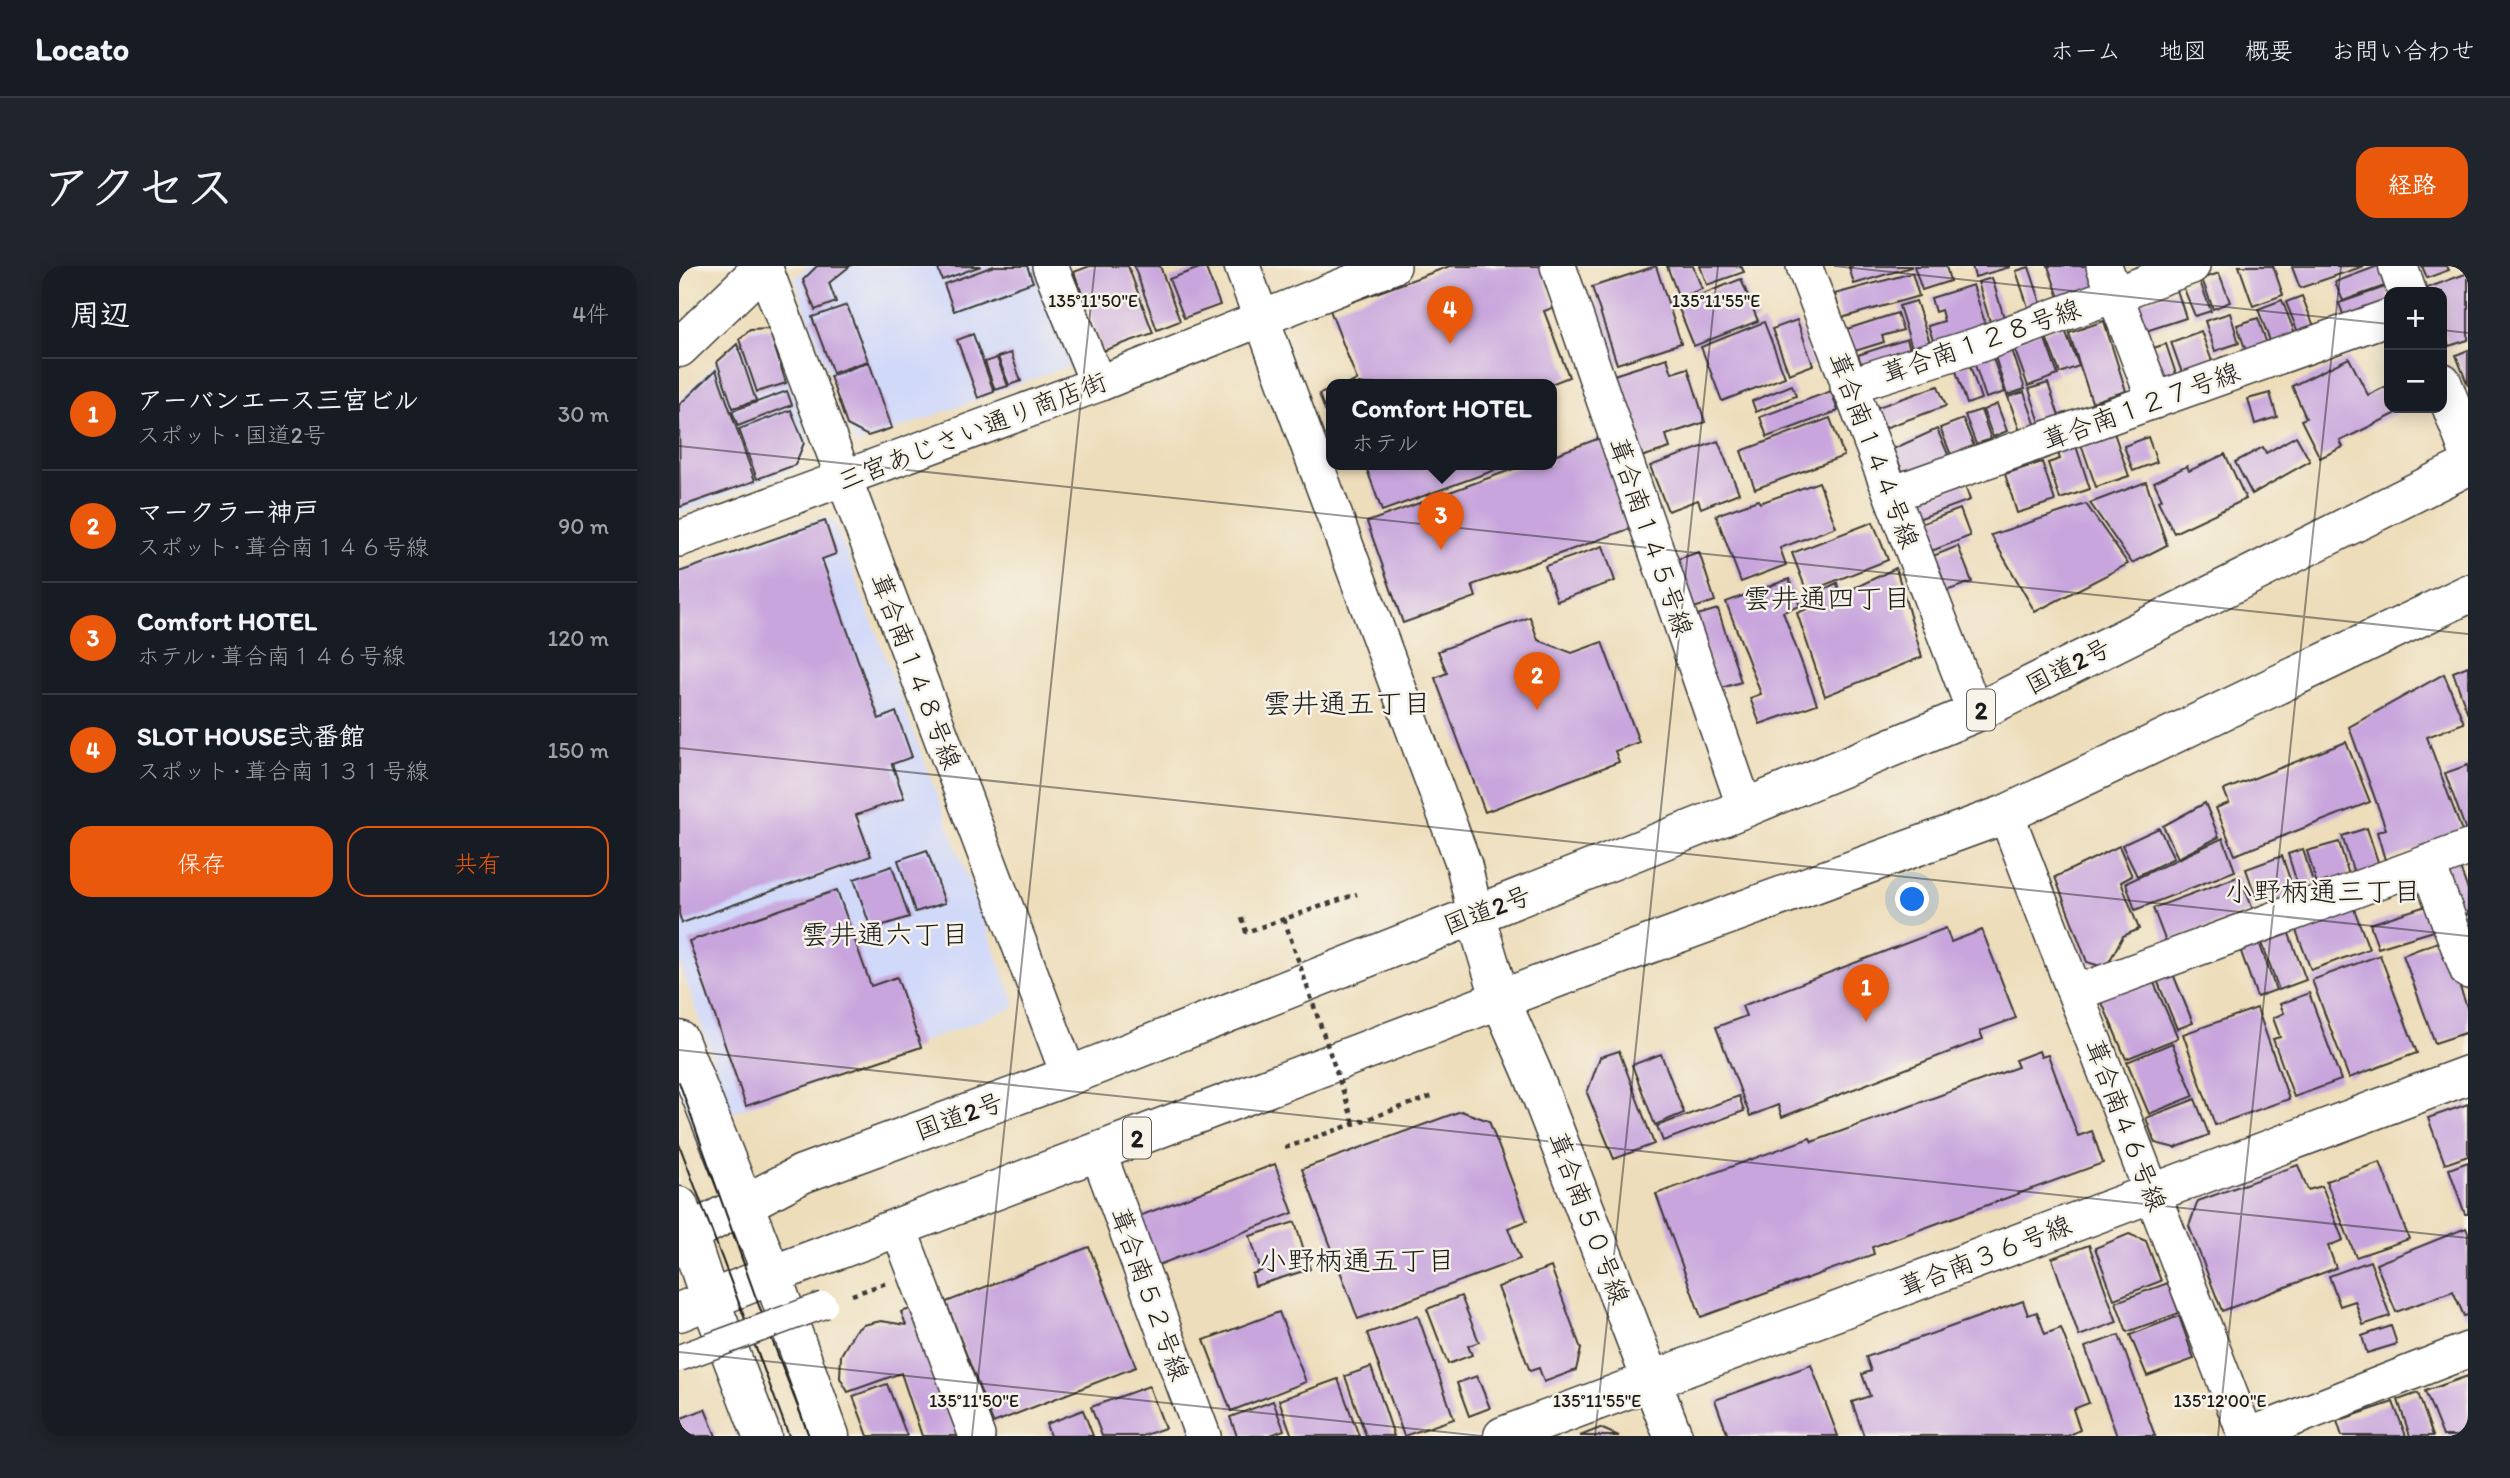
<!DOCTYPE html>
<html lang="ja">
<meta charset="utf-8">
<style>
body{margin:0;font-family:Itim,"Klee One",sans-serif;background:#20242c;color:#f1f3f6}
.controls{position:absolute;right:21px;top:21px;display:grid;overflow:hidden;border-radius:14px;box-shadow:0 4px 18px #0003}
.controls button{width:63px;height:63px;display:grid;place-items:center;padding:0;border:0;border-bottom:2px solid #363941;background:#171b24;color:#f1f3f6;font:35px sans-serif}
.you{position:absolute;left:1234px;top:634px;width:24px;height:24px;margin:-18px;border:5px solid #fff;border-radius:50%;background:#1a73e8;box-shadow:0 0 0 10px #1a73e833}
.badge{display:grid;place-items:center;width:46px;height:46px;border-radius:50%;background:#ea580c;color:#fff;font-size:23px;font-weight:700}
.pin{position:absolute;translate:-50% -58px;filter:drop-shadow(0 2px 4px #0008)}
.pin::after{content:'';position:absolute;top:37px;width:24px;height:21px;background:inherit;clip-path:polygon(0 0,100% 0,50% 100%)}
.popup{position:absolute;left:647px;top:113px;width:231px;height:91px;box-sizing:border-box;display:grid;place-content:center;border-radius:14px;background:#171b24;filter:drop-shadow(0 2px 5px #0005);font-size:23px;white-space:nowrap;color:#9ea1a6}
.popup b{font-size:26px;color:#f1f3f6}
.popup::after{content:'';position:absolute;left:50%;top:100%;margin-left:-14px;border:14px solid transparent;border-top-color:#171b24}
.list{margin:0;padding:0;list-style:none}
h2{display:flex;justify-content:space-between;align-items:center;height:91px;margin:0;padding:0 28px;font-size:30px}
h2 small{font-size:23px;font-weight:400;color:#9ea1a6}
.list li{display:grid;grid-template-columns:46px 1fr auto;gap:21px;align-items:center;box-sizing:border-box;height:112px;padding:0 28px;border-top:2px solid #363941}
.list b{display:block;font-size:26px;white-space:nowrap}
.list p{margin:0;font-size:23px;white-space:nowrap;color:#9ea1a6}
.list em{font-size:23px;font-style:normal;color:#9ea1a6}
.actions{display:flex;gap:14px;padding:21px 28px}
.actions a{flex:1;padding:16px 0;border:2px solid #ea580c;border-radius:21px;text-align:center;font-size:24px;color:#ea580c}
.actions .main{background:#ea580c;color:#fff}
.map{position:relative;flex:none;width:1789px;height:1170px;overflow:hidden;border-radius:21px}
header{display:flex;align-items:center;gap:42px;box-sizing:border-box;height:98px;padding:0 35px;background:#171b24;border-bottom:2px solid #363941}
header strong{font-size:33px}
nav{display:flex;gap:38px;margin-inline-start:auto;font-size:24px}
.intro{display:flex;align-items:center;justify-content:space-between;box-sizing:border-box;height:168px;padding:0 42px}
h1{margin:0;font-size:49px}
.button{padding:18px 32px;border-radius:21px;background:#ea580c;color:#fff;font-size:24px;font-weight:700}
main{display:flex;gap:42px;padding:0 42px}
aside{flex:1;background:#171b24;border-radius:21px;box-shadow:0 4px 18px #0003}
.map>svg:first-child{display:block}
</style>
<header>
<strong>Locato</strong>
<nav><a>ホーム</a><a>地図</a><a>概要</a><a>お問い合わせ</a></nav>
</header>
<div class="intro"><h1>アクセス</h1><a class="button">経路</a></div>
<main>
<aside>
<h2>周辺<small>4件</small></h2>
<ul class="list">
<li><span class="badge">1</span><div><b>アーバンエース三宮ビル</b><p>スポット · 国道2号</p></div><em>30 m</em></li>
<li><span class="badge">2</span><div><b>マークラー神戸</b><p>スポット · 葺合南１４６号線</p></div><em>90 m</em></li>
<li><span class="badge">3</span><div><b>Comfort HOTEL</b><p>ホテル · 葺合南１４６号線</p></div><em>120 m</em></li>
<li><span class="badge">4</span><div><b>SLOT HOUSE弐番館</b><p>スポット · 葺合南１３１号線</p></div><em>150 m</em></li>
</ul>
<div class="actions"><a class="main">保存</a><a>共有</a></div>
</aside>
<div class="map">
<svg width="1789" height="1170" viewBox="0 0 1789 1170">
<rect width="100%" height="100%" fill="#f7f3e8"/>
<filter id="ink" filterUnits="userSpaceOnUse"><feTurbulence type="fractalNoise" baseFrequency=".0143" numOctaves="2"/><feDisplacementMap in="SourceGraphic" scale="14" xChannelSelector="R" yChannelSelector="G"/><feConvolveMatrix kernelMatrix="1 2 1 2 8 2 1 2 1" color-interpolation-filters="sRGB"/></filter>
<filter id="wash" filterUnits="userSpaceOnUse"><feTurbulence type="fractalNoise" baseFrequency=".00686" numOctaves="4" result="noise"/><feDisplacementMap in="SourceGraphic" scale="28" xChannelSelector="R" yChannelSelector="G"/><feGaussianBlur stdDeviation="1.57" result="paint"/><feColorMatrix in="noise" values="0 0 0 0 0 0 0 0 0 0 0 0 0 0 0 0 0 1.4 0 .05"/><feComposite in="paint" operator="in"/></filter>
<g filter="url(#wash)">
<rect width="100%" height="100%" fill="#edddba"/>
<g fill="#d1d9f9">
<path d="M129,0H356L392,89L391,99L176,179L116,13Z"/>
<path d="M73,61L91,63L131,177L117,203L0,248V134Z"/>
<path d="M144,251L156,256L337,741L52,847L0,694V304Z"/>
</g>
<g id="blocks">
<g fill="#c8a5dd">
<path d="M138,0H171L150,17L157,36L136,44L124,14Z"/>
<path d="M258,0H302L263,14Z"/>
<path d="M315,0H348L354,16L275,45L265,18Z"/>
<path d="M411,0H449L474,67L424,85L395,6Z"/>
<path d="M455,0H481L501,55L478,64Z"/>
<path d="M526,0L541,39L505,52L490,13Z"/>
<path d="M771,0H861L876,41L865,45L890,111L872,118H670L678,114L651,44Z"/>
<path d="M977,0L1002,77L938,98L913,21Z"/>
<path d="M988,0H1014L1023,23L1000,32Z"/>
<path d="M1021,0H1062L1065,6L1028,19Z"/>
<path d="M1174,0H1232V1L1175,18L1170,1Z"/>
<path d="M1235,0H1267L1271,15L1243,24Z"/>
<path d="M1293,0H1331V1L1296,11Z"/>
<path d="M1369,0H1413L1422,23L1382,37Z"/>
<path d="M1560,0H1594L1604,29L1574,40Z"/>
<path d="M1616,0H1685L1621,22L1613,1Z"/>
<path d="M1699,0H1704L1711,18L1664,35L1656,16Z"/>
<path d="M1743,0H1768L1770,4L1748,12Z"/>
<path d="M1350,1L1366,49L1353,53L1337,5Z"/>
<path d="M1233,7L1240,30L1162,52L1156,28Z"/>
<path d="M1540,7L1551,36L1534,43L1523,13Z"/>
<path d="M1789,7V74L1770,80L1763,60V26H1750L1748,22Z"/>
<path d="M1313,12L1327,58L1313,62L1299,16Z"/>
<path d="M1062,13L1079,55L1015,80L998,38Z"/>
<path d="M1520,13L1532,45L1516,50L1504,20Z"/>
<path d="M1294,19L1308,63L1256,80L1249,60L1265,55L1262,44L1256,46L1252,32Z"/>
<path d="M1709,20L1710,44L1668,59L1660,37Z"/>
<path d="M1498,24L1507,52L1467,65L1458,37Z"/>
<path d="M1623,30L1638,68L1622,74L1607,36Z"/>
<path d="M1603,34L1618,73L1594,83L1579,43Z"/>
<path d="M1237,35L1253,83L1235,88L1220,40Z"/>
<path d="M168,39L189,95L154,107L133,51Z"/>
<path d="M1218,47L1224,64L1203,70L1205,76L1176,85L1168,63Z"/>
<path d="M1551,47L1560,77L1536,85L1526,55Z"/>
<path d="M1579,52L1591,87L1570,94L1558,59Z"/>
<path d="M1118,54L1134,99L1110,108L1093,63Z"/>
<path d="M1425,55L1447,125L1413,136L1390,67Z"/>
<path d="M1085,56L1106,111L1043,135L1022,81Z"/>
<path d="M1384,59L1400,100L1381,107L1365,66Z"/>
<path d="M90,63L107,117L78,126L60,73L71,64Z"/>
<path d="M1363,65L1379,109L1349,120L1333,76Z"/>
<path d="M1522,65L1534,98L1506,115L1492,76Z"/>
<path d="M294,68L315,126L299,132L278,74Z"/>
<path d="M1228,73L1233,90L1185,105L1179,89Z"/>
<path d="M58,78L77,135L54,142L38,96Z"/>
<path d="M1331,78L1346,123L1328,129L1314,84Z"/>
<path d="M1487,78L1499,114L1480,120L1468,84Z"/>
<path d="M1311,84L1326,126L1307,132L1293,90Z"/>
<path d="M1789,84V120L1777,89Z"/>
<path d="M332,87L342,115L330,119L319,91Z"/>
<path d="M318,92L329,120L316,124L306,96Z"/>
<path d="M988,92L993,107L1009,102L1026,156L987,169L991,182L962,191L935,109Z"/>
<path d="M1670,92L1689,129L1710,119V142H1728L1661,175L1664,181L1641,192L1622,154L1627,152L1613,120Z"/>
<path d="M190,96L213,162L189,170L168,159L151,110Z"/>
<path d="M1290,97L1302,133L1288,138L1276,102Z"/>
<path d="M37,104L76,215L1,241L0,139Z"/>
<path d="M1369,117L1382,156L1363,163L1350,123Z"/>
<path d="M1113,119L1117,130L1077,146L1073,135Z"/>
<path d="M1259,120L1267,140L1203,163L1196,142Z"/>
<path d="M652,124V158H651L640,128Z"/>
<path d="M108,125L113,139L59,160L53,145Z"/>
<path d="M1152,125L1159,145L1088,171L1081,151Z"/>
<path d="M1345,126L1359,166L1343,171L1329,131Z"/>
<path d="M1591,127L1598,151L1576,158L1569,133Z"/>
<path d="M1318,138L1328,165L1314,171L1304,144Z"/>
<path d="M112,144L125,177L116,199L78,213L60,163Z"/>
<path d="M1302,144L1312,173L1297,178L1286,149Z"/>
<path d="M1151,152L1165,190L1076,223L1062,185Z"/>
<path d="M1284,153L1295,180L1272,189L1261,162Z"/>
<path d="M1258,163L1271,193L1226,212L1214,183Z"/>
<path d="M1434,164L1450,210L1417,221L1401,175Z"/>
<path d="M1617,170L1631,195L1573,228L1556,196L1584,181L1587,187Z"/>
<path d="M1469,171L1478,196L1454,205L1445,180Z"/>
<path d="M921,172L953,262L793,319L797,331L724,357L688,256L848,198H872V190Z"/>
<path d="M1039,175L1060,227L1022,242L1019,234L989,245L971,200Z"/>
<path d="M1396,177L1411,223L1381,233L1369,197L1381,193L1378,184Z"/>
<path d="M1546,188L1567,233L1495,267L1479,235L1483,233L1475,216L1508,200L1510,205Z"/>
<path d="M1363,196L1376,235L1338,247L1326,208Z"/>
<path d="M686,198H830V199L703,245Z"/>
<path d="M1140,216L1157,261L1101,282L1107,299L1062,316L1037,249L1079,234L1081,237Z"/>
<path d="M1467,216L1488,279L1453,297L1411,237Z"/>
<path d="M1285,217L1291,234L1239,253L1233,237Z"/>
<path d="M1407,238L1449,298L1356,346L1312,269Z"/>
<path d="M1281,243L1291,270L1250,286L1239,259Z"/>
<path d="M146,255L157,288L143,293L200,453L217,446L233,491L213,498L225,532L177,549L192,590L3,657L0,648V306Z"/>
<path d="M1194,256L1209,294L1128,326L1113,287Z"/>
<path d="M924,280L936,315L878,335L866,300Z"/>
<path d="M1279,280L1293,316L1267,325L1254,290Z"/>
<path d="M1020,286L1036,335L1012,343L996,294Z"/>
<path d="M1217,302L1243,391L1146,430L1118,347L1135,340L1132,329L1158,317L1161,329Z"/>
<path d="M1110,313L1121,340L1104,346L1138,438L1081,458L1071,432L1082,428L1047,336Z"/>
<path d="M1039,343L1062,416L1039,423L1015,350Z"/>
<path d="M851,351L859,374L893,387L923,376L960,476L936,485L940,496L806,546L756,412L768,407L759,385Z"/>
<path d="M1789,400V448L1774,406Z"/>
<path d="M1765,408L1785,457L1748,471L1784,568L1706,594L1698,566L1707,563L1670,461Z"/>
<path d="M1667,476L1691,536L1556,589L1537,542L1550,537L1545,524Z"/>
<path d="M1789,499V570L1766,507Z"/>
<path d="M1526,537L1540,571L1499,592L1484,560Z"/>
<path d="M1480,562L1495,592L1458,610L1443,579Z"/>
<path d="M1688,562L1701,602L1676,610L1663,570Z"/>
<path d="M1544,572L1556,605L1456,644L1447,617Z"/>
<path d="M1660,576L1670,609L1638,618L1628,585Z"/>
<path d="M1440,580L1453,610L1442,616L1460,663L1444,670L1430,696L1421,700L1408,696L1376,611Z"/>
<path d="M1624,583L1636,623L1621,627L1609,588Z"/>
<path d="M248,584L266,637L236,646L219,594Z"/>
<path d="M1603,590L1614,622L1610,623L1613,631L1594,637L1591,630L1578,634L1567,603Z"/>
<path d="M1778,594L1789,624V648L1780,651L1762,599Z"/>
<path d="M213,600L230,651L192,663L175,613Z"/>
<path d="M1561,610L1574,644L1487,676L1474,642Z"/>
<path d="M158,624L192,720L218,711L242,781L67,840L10,675Z"/>
<path d="M1672,635L1690,683L1632,704L1614,656Z"/>
<path d="M1750,639L1758,664L1699,682L1691,658Z"/>
<path d="M1267,662L1272,676L1303,664L1337,752L1301,765L1304,773L1103,851L1099,839L1071,850L1037,761L1067,750L1063,740Z"/>
<path d="M1609,665L1627,714L1600,724L1582,674Z"/>
<path d="M1579,673L1597,724L1578,731L1560,680Z"/>
<path d="M1764,674L1789,744V766L1756,777L1724,689Z"/>
<path d="M1701,689L1738,787L1670,812L1633,714Z"/>
<path d="M1492,703L1514,757L1498,763L1476,709Z"/>
<path d="M1472,710L1499,772L1447,793L1421,732Z"/>
<path d="M1630,727L1662,814L1615,831L1594,773L1601,771L1594,752L1605,747L1601,738Z"/>
<path d="M1578,742L1610,833L1536,859L1504,768Z"/>
<path d="M1493,777L1515,830L1470,848L1448,796Z"/>
<path d="M940,785L975,878L935,893L908,827L921,791Z"/>
<path d="M1360,785L1362,791L1369,789L1399,870L1413,865L1424,897L1193,981L1195,988L1022,1051L977,928L1131,872L1133,876L1339,801L1336,794Z"/>
<path d="M982,788L1005,847L976,859L953,799Z"/>
<path d="M1060,830L1065,845L984,875L978,860Z"/>
<path d="M1516,833L1530,869L1496,882L1476,877L1467,852Z"/>
<path d="M1789,838V890L1766,898L1749,852Z"/>
<path d="M782,845L810,855L848,955L829,962L841,993L679,1053L623,903Z"/>
<path d="M1701,896L1730,973L1677,991L1647,915Z"/>
<path d="M1789,896V948H1786L1770,903Z"/>
<path d="M596,898L614,947L469,1003L450,954Z"/>
<path d="M1619,899L1629,924L1643,920L1664,974L1649,980L1657,1002L1543,1045L1510,960L1519,935Z"/>
<path d="M616,956L631,1003L576,1020L573,1008L582,1005L571,970Z"/>
<path d="M1787,962L1789,967V1049L1785,1050L1774,1025L1717,1046L1697,998Z"/>
<path d="M1450,968L1467,975L1482,1015L1435,1033L1416,982Z"/>
<path d="M1410,979L1438,1056L1400,1070L1373,992Z"/>
<path d="M410,981L457,1101L314,1157L267,1036Z"/>
<path d="M1691,995L1711,1050L1684,1059L1676,1035L1661,1040L1650,1010Z"/>
<path d="M872,1001L902,1083L897,1104L865,1116L860,1102L851,1105L819,1021Z"/>
<path d="M1489,1017L1500,1047L1448,1066L1437,1036Z"/>
<path d="M782,1030L800,1076L789,1080L793,1089L769,1098L748,1043Z"/>
<path d="M1344,1035L1349,1049L1358,1046L1366,1068L1382,1062L1410,1137L1394,1143L1401,1164L1389,1170H1185L1173,1136L1191,1130L1183,1108L1192,1105L1187,1091Z"/>
<path d="M235,1042L282,1170H243L222,1107L169,1126L161,1112L162,1089L176,1065L184,1059L202,1055L227,1059L222,1046Z"/>
<path d="M600,1046L627,1116L552,1145L525,1074Z"/>
<path d="M739,1050L775,1153L725,1170L688,1067Z"/>
<path d="M1500,1050L1515,1093L1468,1110L1451,1069Z"/>
<path d="M1712,1060L1718,1078L1688,1087L1683,1070Z"/>
<path d="M1440,1069L1476,1170H1438L1406,1081Z"/>
<path d="M1132,1099L1159,1170H1049L1036,1134Z"/>
<path d="M692,1101L715,1170H687L666,1110Z"/>
<path d="M798,1110L811,1142L790,1150L778,1117Z"/>
<path d="M1789,1110V1170H1764L1746,1125Z"/>
<path d="M659,1113L680,1170H613L600,1134Z"/>
<path d="M208,1118L228,1170H189L174,1130Z"/>
<path d="M470,1120L486,1162L463,1170H423L412,1141Z"/>
<path d="M1739,1127L1754,1170H1731L1719,1134Z"/>
<path d="M594,1135L605,1164L589,1170H558L551,1151Z"/>
<path d="M1714,1136L1727,1170H1663L1658,1155Z"/>
<path d="M26,1143L37,1170H0V1153Z"/>
<path d="M404,1144L414,1170H371L367,1158Z"/>
<path d="M921,1162L940,1170H901Z"/>
</g>
</g>
</g>
<g filter="url(#ink)">
<use href="#blocks" fill-opacity="0" stroke="#3b3934" stroke-width="2"/>
<g fill="none" stroke-linecap="round" stroke-linejoin="round">
<defs>
<g id="minor">
<path d="M85,0L390,810"/>
<path d="M371,0L419,118"/>
<path d="M563,0L785,599L796,648"/>
<path d="M879,0L1066,542"/>
<path d="M1125,0L1296,447"/>
<path d="M1425,0L1476,135"/>
<path d="M1169,120L1299,79L1513,0"/>
<path d="M1213,228L1710,51"/>
<path d="M0,273L419,118L714,0"/>
<path d="M1327,548L1567,1170"/>
<path d="M1748,597L1789,705"/>
<path d="M1397,727L1789,582"/>
<path d="M419,886L524,1170"/>
<path d="M220,963L298,1170"/>
<path d="M1569,1170L1789,1084"/>
</g>
<g id="tertiary">
<path d="M1719,0L1728,26"/>
<path d="M0,82L85,0"/>
<path d="M1763,116L1789,184"/>
<path d="M796,648L822,735L853,806L994,1170"/>
<path d="M0,774L93,1009"/>
<path d="M0,940L9,968"/>
<path d="M824,1170L1789,809"/>
</g>
<path id="primary" d="M0,1046L93,1009"/>
<g id="trunk">
<path d="M83,1170L31,1034L9,968L123,908L390,810L1066,542L1296,447L1789,200"/>
<path d="M151,1170L93,1009L891,707L1327,548L1789,328"/>
</g>
</defs>
<use href="#minor" stroke="#3b3934" stroke-width="38"/>
<use href="#tertiary" stroke="#3b3934" stroke-width="41"/>
<use href="#primary" stroke="#3b3934" stroke-width="41"/>
<use href="#trunk" stroke="#3b3934" stroke-width="41"/>
<g stroke="#3b3934" stroke-width="4.5" stroke-dasharray="5 5" stroke-linecap="butt">
<path d="M563,652L567,666L678,628"/>
<path d="M606,882L754,830"/>
<path d="M173,1029L207,1017"/>
</g>
<use href="#minor" stroke="#fff" stroke-width="35"/>
<use href="#tertiary" stroke="#fff" stroke-width="38"/>
<use href="#primary" stroke="#fff" stroke-width="38"/>
<use href="#trunk" stroke="#fff" stroke-width="38"/>
<g stroke="#1c1c1c" stroke-width="2">
<path d="M0,816L77,1032L130,1170"/>
<path d="M0,878L110,1170"/>
</g>
<path stroke="#1c1c1c" stroke-width="5" d="M0,5L4,0"/>
<defs>
<path id="pedestrian-bridge" d="M0,1092L145,1039"/>
</defs>
<use href="#pedestrian-bridge" stroke="#3b3934" stroke-width="29" stroke-linecap="butt"/>
<path stroke="#3b3934" stroke-width="4.5" stroke-dasharray="5 5" stroke-linecap="butt" d="M605,653L675,857"/>
<use href="#pedestrian-bridge" stroke="#fff" stroke-width="26"/>
</g>
</g>
<path fill="none" stroke="#1c1c1c" stroke-width="2" stroke-opacity="0.45" d="M1155,0L1710,58M1763,64L1789,67M0,180L1789,368M0,482L1789,670M0,784L1789,972M0,1086L803,1170M293,1170L416,0M916,1170L1039,0M1539,1170L1662,0"/>
<g text-anchor="middle" dominant-baseline="central" stroke-width="5" stroke-linejoin="round" paint-order="stroke">
<g fill="#f7f3e8" stroke="#5e5c59" stroke-width="2">
<rect x="1288" y="423.5" width="28" height="41" rx="5"/>
<rect x="444" y="851.5" width="28" height="41" rx="5"/>
</g>
<g font-size="24" font-weight="bold" fill="#1c1c1c">
<text x="1302" y="444">2</text>
<text x="458" y="872">2</text>
</g>
<g font-size="26" fill="#1c1c1c" stroke="#f7f3e8">
<text transform="translate(1302 75) rotate(-19)">葺合南１２８号線</text>
<text transform="translate(1462 140) rotate(-20)">葺合南１２７号線</text>
<text transform="translate(293 165) rotate(-21)">三宮あじさい通り商店街</text>
<text transform="translate(1195 184) rotate(69)">葺合南１４４号線</text>
<text transform="translate(972 271) rotate(71)">葺合南１４５号線</text>
<text transform="translate(1389 400) rotate(-27)">国道2号</text>
<text transform="translate(237 405) rotate(69)">葺合南１４８号線</text>
<text transform="translate(808 644) rotate(-21)">国道2号</text>
<text transform="translate(280 850) rotate(-20)">国道2号</text>
<text transform="translate(1447 859) rotate(69)">葺合南４６号線</text>
<text transform="translate(910 952) rotate(69)">葺合南５０号線</text>
<text transform="translate(1306 990) rotate(-21)">葺合南３６号線</text>
<text transform="translate(471 1028) rotate(70)">葺合南５２号線</text>
</g>
<g font-size="28" fill="#1c1c1c" stroke="#f7f3e8">
<text x="1148" y="332">雲井通四丁目</text>
<text x="668" y="437">雲井通五丁目</text>
<text x="1644" y="625">小野柄通三丁目</text>
<text x="206" y="668">雲井通六丁目</text>
<text x="678" y="994">小野柄通五丁目</text>
</g>
</g>
<g font-size="18" text-anchor="middle" fill="#1c1c1c" stroke="#f7f3e8" stroke-width="5" stroke-linejoin="round" paint-order="stroke">
<text x="414" y="41">135°11'50"E</text>
<text x="1037" y="41">135°11'55"E</text>
<text x="295" y="1141">135°11'50"E</text>
<text x="918" y="1141">135°11'55"E</text>
<text x="1541" y="1141">135°12'00"E</text>
</g>
</svg>
<div class="controls">
<button>+</button>
<button>−</button>
</div>
<div class="you"></div>
<div class="pin badge" style="left:1187px;top:756px">1</div>
<div class="pin badge" style="left:858px;top:444px">2</div>
<div class="pin badge" style="left:762px;top:284px">3</div>
<div class="popup"><b>Comfort HOTEL</b>ホテル</div>
<div class="pin badge" style="left:771px;top:78px">4</div>
</div>
</main>
